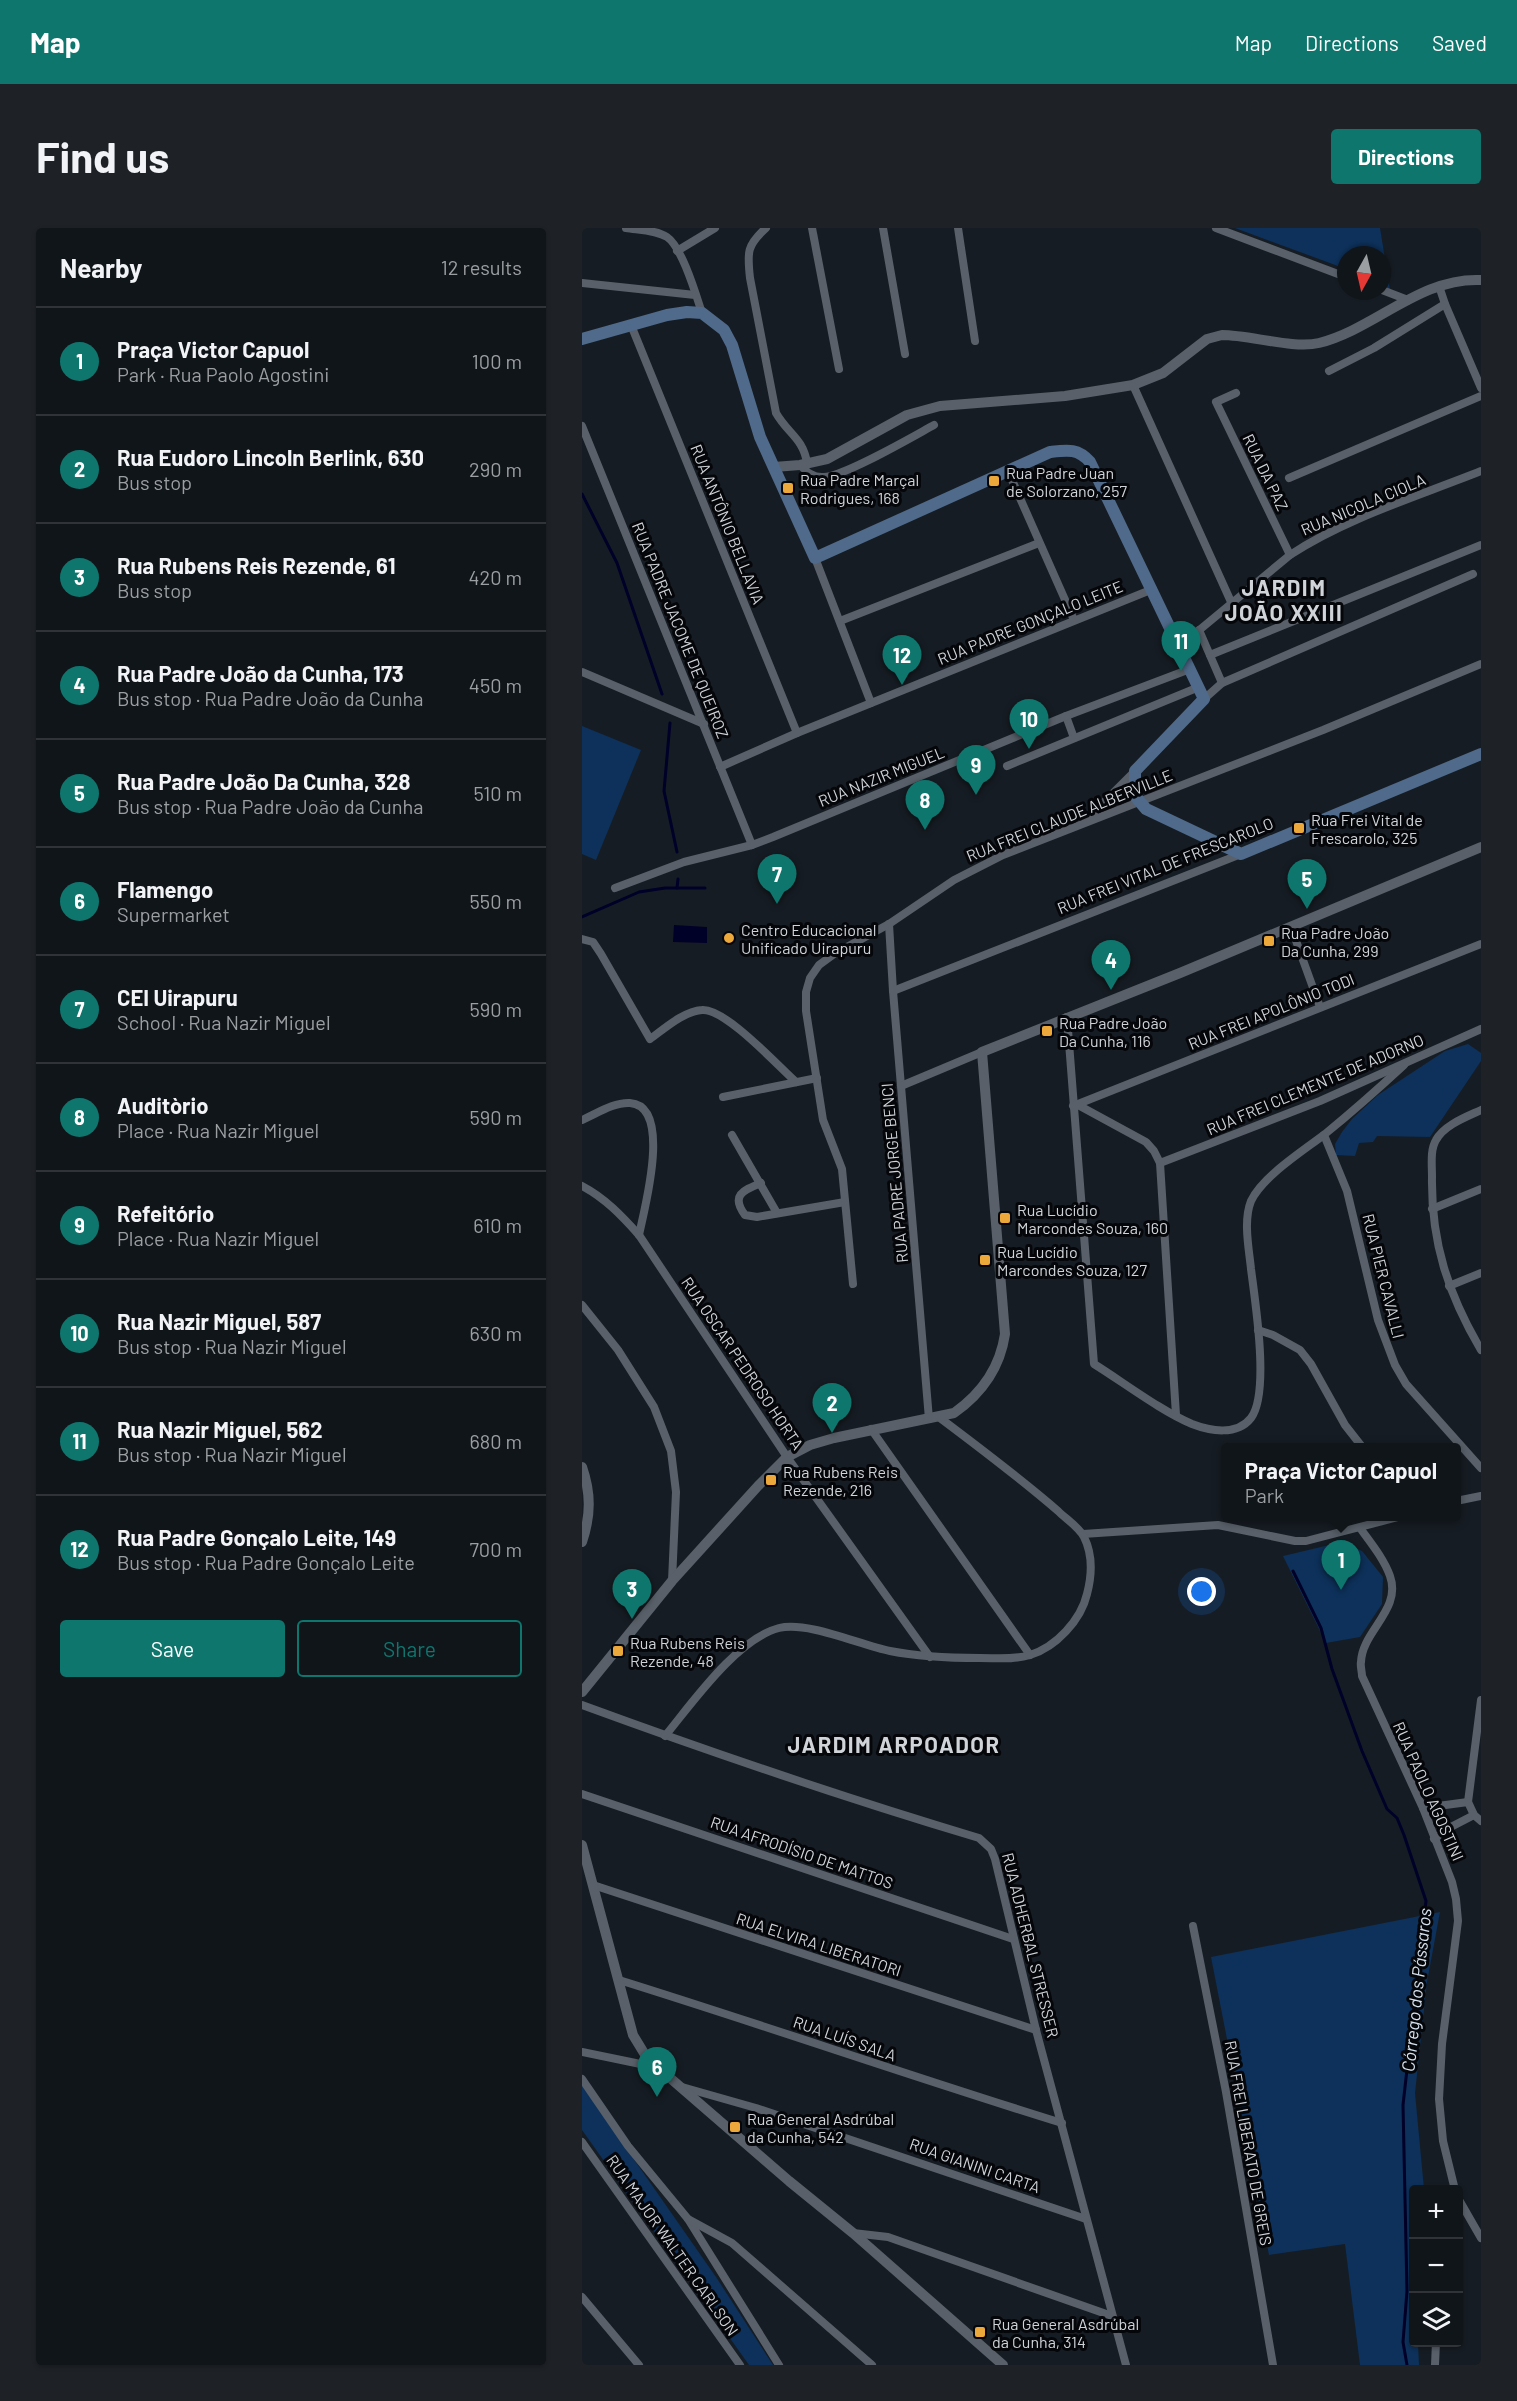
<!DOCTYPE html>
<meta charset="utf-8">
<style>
body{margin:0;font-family:Barlow,sans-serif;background:#1e2227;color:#f1f3f6}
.controls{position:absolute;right:18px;bottom:18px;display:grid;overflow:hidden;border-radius:6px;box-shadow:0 2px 4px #0004}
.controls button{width:54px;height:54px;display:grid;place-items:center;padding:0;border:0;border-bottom:2px solid #303439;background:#10151a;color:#f1f3f6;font:30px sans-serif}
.compass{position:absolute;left:755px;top:18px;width:54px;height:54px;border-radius:50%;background:#10151a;box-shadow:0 2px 4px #0004;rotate:188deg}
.you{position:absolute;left:620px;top:1364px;width:21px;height:21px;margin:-15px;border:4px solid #fff;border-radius:50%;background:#1a73e8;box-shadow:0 0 0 9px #1a73e833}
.badge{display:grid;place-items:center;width:39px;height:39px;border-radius:50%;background:#0f766e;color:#fff;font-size:20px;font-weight:700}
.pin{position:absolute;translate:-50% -50px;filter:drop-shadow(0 2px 3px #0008)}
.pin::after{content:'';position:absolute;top:32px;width:21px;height:18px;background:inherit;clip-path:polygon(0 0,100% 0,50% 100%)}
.popup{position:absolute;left:639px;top:1215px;width:240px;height:78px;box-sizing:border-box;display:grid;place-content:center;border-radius:6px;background:#10151a;filter:drop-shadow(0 2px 4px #0005);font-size:20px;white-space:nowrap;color:#9c9fa2}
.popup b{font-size:22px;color:#f1f3f6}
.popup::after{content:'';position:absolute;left:50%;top:100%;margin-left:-12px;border:12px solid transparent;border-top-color:#10151a}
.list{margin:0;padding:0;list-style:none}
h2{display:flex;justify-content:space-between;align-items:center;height:78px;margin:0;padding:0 24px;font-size:26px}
h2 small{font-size:20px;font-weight:400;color:#9c9fa2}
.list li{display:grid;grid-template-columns:39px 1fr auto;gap:18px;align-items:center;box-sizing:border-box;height:108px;padding:0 24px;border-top:2px solid #303439}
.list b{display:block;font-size:22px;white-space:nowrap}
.list p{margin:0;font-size:20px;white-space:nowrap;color:#9c9fa2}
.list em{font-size:20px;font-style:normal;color:#9c9fa2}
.actions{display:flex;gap:12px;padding:18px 24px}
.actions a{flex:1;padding:14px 0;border:2px solid #0f766e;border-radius:6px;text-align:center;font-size:21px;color:#0f766e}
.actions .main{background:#0f766e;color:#fff}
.icon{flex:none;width:33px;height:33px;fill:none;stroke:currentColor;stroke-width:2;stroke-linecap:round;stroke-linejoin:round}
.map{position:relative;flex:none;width:899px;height:2137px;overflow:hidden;border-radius:6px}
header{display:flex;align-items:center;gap:36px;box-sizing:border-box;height:84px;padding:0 30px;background:#0f766e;color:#fff}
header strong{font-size:28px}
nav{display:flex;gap:33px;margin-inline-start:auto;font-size:21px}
.intro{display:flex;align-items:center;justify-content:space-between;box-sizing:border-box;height:144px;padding:0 36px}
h1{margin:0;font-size:42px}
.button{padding:15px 27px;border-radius:6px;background:#0f766e;color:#fff;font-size:21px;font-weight:700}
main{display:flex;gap:36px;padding:0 36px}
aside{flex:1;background:#10151a;border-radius:6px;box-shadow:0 2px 4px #0004}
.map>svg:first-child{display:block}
</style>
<header>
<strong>Map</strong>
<nav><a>Map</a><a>Directions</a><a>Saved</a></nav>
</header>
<div class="intro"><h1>Find us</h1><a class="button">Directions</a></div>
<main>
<aside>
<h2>Nearby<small>12 results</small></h2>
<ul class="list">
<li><span class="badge">1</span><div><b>Praça Victor Capuol</b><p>Park · Rua Paolo Agostini</p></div><em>100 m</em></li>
<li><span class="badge">2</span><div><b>Rua Eudoro Lincoln Berlink, 630</b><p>Bus stop</p></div><em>290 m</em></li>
<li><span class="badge">3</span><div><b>Rua Rubens Reis Rezende, 61</b><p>Bus stop</p></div><em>420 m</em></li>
<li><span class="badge">4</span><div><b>Rua Padre João da Cunha, 173</b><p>Bus stop · Rua Padre João da Cunha</p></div><em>450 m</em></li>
<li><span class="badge">5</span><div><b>Rua Padre João Da Cunha, 328</b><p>Bus stop · Rua Padre João da Cunha</p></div><em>510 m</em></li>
<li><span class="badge">6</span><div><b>Flamengo</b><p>Supermarket</p></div><em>550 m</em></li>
<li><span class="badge">7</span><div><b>CEI Uirapuru</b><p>School · Rua Nazir Miguel</p></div><em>590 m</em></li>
<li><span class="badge">8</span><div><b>Auditòrio</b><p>Place · Rua Nazir Miguel</p></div><em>590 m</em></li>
<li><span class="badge">9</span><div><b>Refeitório</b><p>Place · Rua Nazir Miguel</p></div><em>610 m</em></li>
<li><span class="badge">10</span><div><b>Rua Nazir Miguel, 587</b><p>Bus stop · Rua Nazir Miguel</p></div><em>630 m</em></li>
<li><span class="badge">11</span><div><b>Rua Nazir Miguel, 562</b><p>Bus stop · Rua Nazir Miguel</p></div><em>680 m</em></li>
<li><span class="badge">12</span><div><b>Rua Padre Gonçalo Leite, 149</b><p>Bus stop · Rua Padre Gonçalo Leite</p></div><em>700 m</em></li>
</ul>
<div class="actions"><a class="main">Save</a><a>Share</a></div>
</aside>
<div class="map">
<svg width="899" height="2137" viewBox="0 0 899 2137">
<rect width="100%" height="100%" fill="#161c23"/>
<g fill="#0d315a">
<path d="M653,0H798L808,62L800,58V27H764V41Z"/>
<path d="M0,498L59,522L14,632L0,626Z"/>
<path d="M886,816L899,825V833L848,909L795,908L791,914L777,915L773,928L754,927L753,916L760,904L770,891L796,867L863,823Z"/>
<path d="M760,1314L780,1323L801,1349L800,1376L778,1409L744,1415L701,1328Z"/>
<path d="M858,1684L845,1754L833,1865L842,1961L832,1962V2114L836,2115L837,2137H778L763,2016L687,2027L629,1729Z"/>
<path d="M0,1857L134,2049L191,2137H167L0,1902Z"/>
</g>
<path fill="#000128" d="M92,697L125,699V715L91,714Z"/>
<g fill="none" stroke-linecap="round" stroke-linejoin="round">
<g stroke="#000128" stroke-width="3">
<path d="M0,266L35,335L80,466"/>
<path d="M88,495L82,563L95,624"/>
<path d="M95,660L96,651"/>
<path d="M0,689L57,664L83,660H123"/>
<path d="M711,1343L739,1400L750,1441L780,1523L805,1581L815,1590L822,1607L844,1673L821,1877L825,2063L821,2114L825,2137"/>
</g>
<g stroke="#596069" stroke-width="8">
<path d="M44,0C57,2 74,2 85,9C100,19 114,67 120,85"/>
<path d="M184,0C165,17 165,24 168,50L194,185C206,206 221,210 225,235"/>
<path d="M230,0L257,141"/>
<path d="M301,0L323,126"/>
<path d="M376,0L393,113"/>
<path d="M634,0L764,49"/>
<path d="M95,23L133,0"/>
<path d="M0,55L113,67"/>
<path d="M857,58L863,76L899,160"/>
<path d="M800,62L826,72"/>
<path d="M49,97L215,505"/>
<path d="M747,143L792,120L863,76"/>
<path d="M551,157L650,376"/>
<path d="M654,165L634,174L708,327"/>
<path d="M0,198L170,617"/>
<path d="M218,237C225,244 231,250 242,249C263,248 330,209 352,197"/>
<path d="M426,243L492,392"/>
<path d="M707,250L899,168"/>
<path d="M233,330L289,475"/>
<path d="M258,393L457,315"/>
<path d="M617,402L640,455"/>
<path d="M598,418L708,327C764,290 837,268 899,243"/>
<path d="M628,427L899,317"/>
<path d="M0,444L122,496"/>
<path d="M622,471L640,455L891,346"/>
<path d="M484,488L492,510"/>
<path d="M425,538L617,459"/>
<path d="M138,539L215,505L571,361"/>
<path d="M504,592L553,543"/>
<path d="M33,660L102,634L170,617L191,609L484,488L608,441"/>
<path d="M307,696L311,763L347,1191"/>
<path d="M709,699L738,779"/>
<path d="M0,711L11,714L19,726L68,811C82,801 102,783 120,782C143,780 195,837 214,854"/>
<path d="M311,763L659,626"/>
<path d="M485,789L512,1136C541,1154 579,1183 610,1196C628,1203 655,1208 669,1190C688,1165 673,1073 669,1041C667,1021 661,993 669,973C681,948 721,923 743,906C770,884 796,861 822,837"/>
<path d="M319,858L400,824"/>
<path d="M141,869L235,850"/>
<path d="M496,877L564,914L572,923L578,935L594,1187"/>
<path d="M491,878L899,716"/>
<path d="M899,882C884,889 862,897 854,912C848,922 850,937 850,949C849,1014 866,1066 899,1122"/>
<path d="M0,892C14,886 32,874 48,875C91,878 62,982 57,1007"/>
<path d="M150,907L195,985"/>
<path d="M742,907L765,963L796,1092L813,1137L824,1156L899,1240"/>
<path d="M578,935L738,873L899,801"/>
<path d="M179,955C162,962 148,967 163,987L175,989L263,974"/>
<path d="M0,958C23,970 40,988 57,1007L205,1229L348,1429"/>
<path d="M850,981L899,961"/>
<path d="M271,1056L260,941L241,892L224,783V764L228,750L237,737L252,726L307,696L372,652L421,627L741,502L899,436"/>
<path d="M867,1058L899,1045"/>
<path d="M0,1077L36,1122L72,1179L89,1223L94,1264L90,1353"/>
<path d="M676,1102L691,1107L718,1122L729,1136L763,1197L781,1220"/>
<path d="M289,1201L448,1427"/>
<path d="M874,1273L899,1268"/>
<path d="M778,1300C789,1315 802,1331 808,1348C820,1382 780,1403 779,1434C778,1438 780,1443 780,1448L841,1580L870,1654L874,1671L876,1693L860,1816L857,1871L861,1913L873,1962"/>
<path d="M501,1306L636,1297L713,1313H724L820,1288"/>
<path d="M0,1477C131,1525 263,1570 397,1610L409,1621L413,1631L454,1802L544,2137"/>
<path d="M83,1508C111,1474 155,1411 197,1400C226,1393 278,1417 308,1423C338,1429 368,1430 398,1430C415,1430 432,1432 448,1427C474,1419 499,1392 505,1366C510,1347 511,1327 502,1309C497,1299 484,1291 476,1283C438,1250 398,1220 358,1190"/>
<path d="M0,1566L431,1711"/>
<path d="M886,1574L899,1472"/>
<path d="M886,1574L892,1587L899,1593"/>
<path d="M841,1580L886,1574"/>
<path d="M852,1611L865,1601L892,1587"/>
<path d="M11,1657L454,1802"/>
<path d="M611,1698L644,1864L691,2137"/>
<path d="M37,1752C185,1798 331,1849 480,1895"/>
<path d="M0,1824L73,1839"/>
<path d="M0,1851L46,1918L106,1991L197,2137"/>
<path d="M100,1859L174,1880L504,1991"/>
<path d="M0,1914L158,2137"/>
<path d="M876,1970L899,2010"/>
<path d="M106,1991L150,2015L290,2137"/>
<path d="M271,2005L306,2009L530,2088"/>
<path d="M0,2069L57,2137"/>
<path d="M853,2137L854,2114"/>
</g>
<g stroke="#596069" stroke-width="10">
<path d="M192,239L218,237L245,231L325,187L358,178L483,168L551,157L581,145L625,111L640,107C668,107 711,121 737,115C793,101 838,49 899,52"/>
<path d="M0,1239C9,1265 9,1287 0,1314"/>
<path d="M0,1464L90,1353L176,1258L205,1229L228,1217L252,1210L372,1185C399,1166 418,1140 423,1106L400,824L598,745L899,619"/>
<path d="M0,1617L51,1807L65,1830L207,1953L271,2005L421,2137"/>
</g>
<path stroke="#4f6a8a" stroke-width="12" d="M0,111L85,87L105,84L120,85L142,102L150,117L178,209L233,330L468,224C485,222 496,220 508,234L622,471L553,543V568L564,581L659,626L899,526"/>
</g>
<g fill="#eda83b" stroke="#050609" stroke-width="2">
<rect x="406" y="247" width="12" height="12" rx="3"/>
<rect x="200" y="254" width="12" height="12" rx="3"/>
<rect x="711" y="594" width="12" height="12" rx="3"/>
<circle cx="147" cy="710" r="6"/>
<rect x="681" y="707" width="12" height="12" rx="3"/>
<rect x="459" y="797" width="12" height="12" rx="3"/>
<rect x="417" y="984" width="12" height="12" rx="3"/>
<rect x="397" y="1026" width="12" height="12" rx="3"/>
<rect x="183" y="1246" width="12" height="12" rx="3"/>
<rect x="30" y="1417" width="12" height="12" rx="3"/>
<rect x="147" y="1893" width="12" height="12" rx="3"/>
<rect x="392" y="2098" width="12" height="12" rx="3"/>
</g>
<g text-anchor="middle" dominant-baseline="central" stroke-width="6" stroke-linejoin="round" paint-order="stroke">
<g font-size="16" fill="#d0d4d9" stroke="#050609" text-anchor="start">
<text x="424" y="244">Rua Padre Juan<tspan x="424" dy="18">de Solorzano, 257</tspan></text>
<text x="218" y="251">Rua Padre Marçal<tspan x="218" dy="18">Rodrigues, 168</tspan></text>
<text x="729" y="591">Rua Frei Vital de<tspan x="729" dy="18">Frescarolo, 325</tspan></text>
<text x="159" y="701">Centro Educacional<tspan x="159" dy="18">Unificado Uirapuru</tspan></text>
<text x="699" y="704">Rua Padre João<tspan x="699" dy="18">Da Cunha, 299</tspan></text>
<text x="477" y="794">Rua Padre João<tspan x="477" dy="18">Da Cunha, 116</tspan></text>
<text x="435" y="981">Rua Lucídio<tspan x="435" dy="18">Marcondes Souza, 160</tspan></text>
<text x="415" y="1023">Rua Lucídio<tspan x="415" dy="18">Marcondes Souza, 127</tspan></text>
<text x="201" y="1243">Rua Rubens Reis<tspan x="201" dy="18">Rezende, 216</tspan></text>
<text x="48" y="1414">Rua Rubens Reis<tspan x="48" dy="18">Rezende, 48</tspan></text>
<text x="165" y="1890">Rua General Asdrúbal<tspan x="165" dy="18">da Cunha, 542</tspan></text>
<text x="410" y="2095">Rua General Asdrúbal<tspan x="410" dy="18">da Cunha, 314</tspan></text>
</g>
<g font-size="16" fill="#d0d4d9" stroke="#050609">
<text transform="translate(684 244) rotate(64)">RUA DA PAZ</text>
<text transform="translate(781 276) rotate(-23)">RUA NICOLA CIOLA</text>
<text transform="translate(146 296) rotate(68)">RUA ANTÔNIO BELLAVIA</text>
<text transform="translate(448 394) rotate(-22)">RUA PADRE GONÇALO LEITE</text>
<text transform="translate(99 402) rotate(68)">RUA PADRE JACOME DE QUEIROZ</text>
<text transform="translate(299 548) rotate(-22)">RUA NAZIR MIGUEL</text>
<text transform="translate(487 587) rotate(-22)">RUA FREI CLAUDE ALBERVILLE</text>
<text transform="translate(583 637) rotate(-22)">RUA FREI VITAL DE FRESCAROLO</text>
<text transform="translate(689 783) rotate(-22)">RUA FREI APOLÔNIO TODI</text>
<text transform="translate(733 856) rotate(-23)">RUA FREI CLEMENTE DE ADORNO</text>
<text transform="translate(312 945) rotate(-95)">RUA PADRE JORGE BENCI</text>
<text transform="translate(802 1048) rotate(76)">RUA PIER CAVALLI</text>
<text transform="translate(161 1135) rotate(56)">RUA OSCAR PEDROSO HORTA</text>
<text transform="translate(847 1563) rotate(66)">RUA PAOLO AGOSTINI</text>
<text transform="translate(220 1624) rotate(19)">RUA AFRODÍSIO DE MATTOS</text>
<text transform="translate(237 1716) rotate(18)">RUA ELVIRA LIBERATORI</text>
<text transform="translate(449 1717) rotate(76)">RUA ADHERBAL STRESSER</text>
<text transform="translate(263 1810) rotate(19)">RUA LUÍS SALA</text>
<text transform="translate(667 1915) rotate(80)">RUA FREI LIBERATO DE GREIS</text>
<text transform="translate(393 1937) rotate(19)">RUA GIANINI CARTA</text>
<text transform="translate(91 2017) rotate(55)">RUA MAJOR WALTER CARLSON</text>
</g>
<g font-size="18" font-style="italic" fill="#d5e1ef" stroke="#050609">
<text transform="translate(834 1762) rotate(-84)">Córrego dos Pássaros</text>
</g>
<g font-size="22" font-weight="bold" letter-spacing="1.5" fill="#d0d4d9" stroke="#050609">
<text x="702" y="359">JARDIM<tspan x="702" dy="25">JOÃO XXIII</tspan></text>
<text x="312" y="1516">JARDIM ARPOADOR</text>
</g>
</g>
</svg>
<div class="controls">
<button>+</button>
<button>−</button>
<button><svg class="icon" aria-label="layers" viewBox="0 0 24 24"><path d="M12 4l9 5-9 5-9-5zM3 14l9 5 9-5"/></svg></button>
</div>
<svg class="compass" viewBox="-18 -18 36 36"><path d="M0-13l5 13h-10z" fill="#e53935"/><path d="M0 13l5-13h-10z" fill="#9c9fa2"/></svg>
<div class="you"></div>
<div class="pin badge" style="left:759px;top:1362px">1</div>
<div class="popup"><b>Praça Victor Capuol</b>Park</div>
<div class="pin badge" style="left:250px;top:1205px">2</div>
<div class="pin badge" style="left:50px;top:1391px">3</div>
<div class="pin badge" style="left:529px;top:762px">4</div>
<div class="pin badge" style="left:725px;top:681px">5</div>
<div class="pin badge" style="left:75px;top:1869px">6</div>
<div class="pin badge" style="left:195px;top:676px">7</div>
<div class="pin badge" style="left:343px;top:602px">8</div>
<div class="pin badge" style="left:394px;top:567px">9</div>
<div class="pin badge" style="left:447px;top:521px">10</div>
<div class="pin badge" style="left:599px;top:443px">11</div>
<div class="pin badge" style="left:320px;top:457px">12</div>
</div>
</main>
